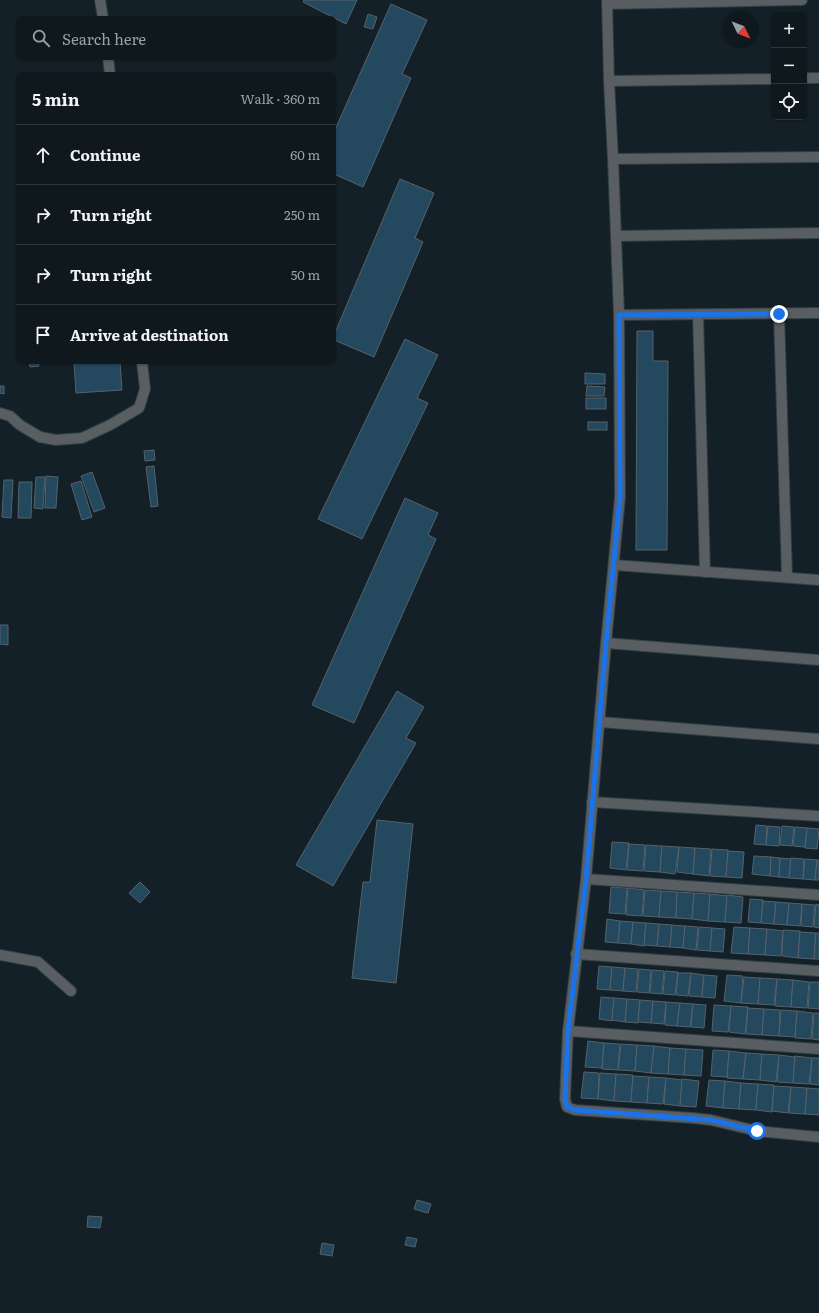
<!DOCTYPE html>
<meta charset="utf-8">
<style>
body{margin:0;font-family:Literata,serif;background:#182126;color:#f1f3f6}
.controls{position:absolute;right:12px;top:12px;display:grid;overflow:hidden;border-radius:6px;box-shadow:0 1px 3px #0004}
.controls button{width:36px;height:36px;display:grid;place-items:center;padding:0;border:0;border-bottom:1px solid #2f373b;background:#0f181d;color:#f1f3f6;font:20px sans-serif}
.compass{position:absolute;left:723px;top:12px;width:36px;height:36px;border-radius:50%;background:#0f181d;box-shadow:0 1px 3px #0004;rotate:133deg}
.stop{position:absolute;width:12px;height:12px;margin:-9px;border:3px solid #1a73e8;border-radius:50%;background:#fff}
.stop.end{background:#1a73e8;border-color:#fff;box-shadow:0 1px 4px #0008}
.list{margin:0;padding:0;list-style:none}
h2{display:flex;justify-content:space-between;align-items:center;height:52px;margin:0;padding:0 16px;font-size:17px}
h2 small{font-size:13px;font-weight:400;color:#9ba0a4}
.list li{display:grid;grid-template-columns:26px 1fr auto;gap:12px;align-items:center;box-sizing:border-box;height:60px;padding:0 16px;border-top:1px solid #2f373b}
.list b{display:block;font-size:15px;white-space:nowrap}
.list em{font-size:13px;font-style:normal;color:#9ba0a4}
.icon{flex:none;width:22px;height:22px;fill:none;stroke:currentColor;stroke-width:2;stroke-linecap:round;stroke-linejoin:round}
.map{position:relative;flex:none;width:819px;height:1313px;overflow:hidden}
.search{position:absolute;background:#0f181d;box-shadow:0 1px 3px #0004;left:16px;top:16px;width:320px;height:44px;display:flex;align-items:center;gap:10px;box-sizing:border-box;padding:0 14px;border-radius:6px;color:#9ba0a4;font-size:15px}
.panel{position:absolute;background:#0f181d;box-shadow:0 1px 3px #0004;left:16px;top:72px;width:320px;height:292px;border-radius:6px}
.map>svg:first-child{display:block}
</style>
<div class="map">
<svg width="819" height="1313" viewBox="0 0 819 1313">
<rect width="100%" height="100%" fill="#142027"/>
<g fill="#24485d" stroke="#55626b">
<path d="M304,0H357L346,24L303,2Z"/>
<path d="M391,4L427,20L402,74L411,78L363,187L334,174V132Z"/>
<path d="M368,14L377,17L373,29L364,27Z"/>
<path d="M400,179L434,193L415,238L423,242L374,357L334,340V335Z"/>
<path d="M637,331H653V361H668L667,550H636Z"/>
<path d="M405,339L438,355L417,398L428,403L362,539L318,519Z"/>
<path d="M29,362H38L39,366L30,367Z"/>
<path d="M74,362H120L122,390L76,393Z"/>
<path d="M585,373L605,374V384H585Z"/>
<path d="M0,386H4V394L0,393Z"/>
<path d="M587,386L605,387L604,396H586Z"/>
<rect x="586" y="398" width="20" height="11"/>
<rect x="588" y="422" width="19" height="8"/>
<path d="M154,450L155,460L145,461L144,451Z"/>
<path d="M154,466L158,506L151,507L146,467Z"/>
<path d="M92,472L105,508L94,512L81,476Z"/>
<path d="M46,476L58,477L56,508H45Z"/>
<path d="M36,477H45L43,509L34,508Z"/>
<path d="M4,480H13L11,518L2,517Z"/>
<path d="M81,481L92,517L82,520L71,484Z"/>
<path d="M19,482H32L31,518H18Z"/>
<path d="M405,498L438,513L428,535L436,539L354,723L312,705Z"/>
<path d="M0,625H8V645L0,644Z"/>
<path d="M397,691L424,707L406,738L416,743L333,886L296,865Z"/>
<path d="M377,820L413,824L396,983L352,978L363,882H370Z"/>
<path d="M756,825L767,826L766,845L754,844Z"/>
<path d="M768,826L780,827L779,846L766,845Z"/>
<path d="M782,826L794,827L792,846L780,845Z"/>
<path d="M795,827L807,828L805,847L793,846Z"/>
<path d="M807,828L819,829L817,849L805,848Z"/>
<path d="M612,842L629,843L626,870L610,868Z"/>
<path d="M629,844L645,845L643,871L627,870Z"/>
<path d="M646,845L662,846L660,872L644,871Z"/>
<path d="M662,846L679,847L675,874L660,872Z"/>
<path d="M679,847L695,848L693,874L677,872Z"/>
<path d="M695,848L711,849L709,876L693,874Z"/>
<path d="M712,849L728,850L726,877L710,876Z"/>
<path d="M728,851L744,852L742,878L726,877Z"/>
<path d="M754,856L771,857L770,876L752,874Z"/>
<path d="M771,857L780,858L779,877L770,876Z"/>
<path d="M780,858L791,859L789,878L779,877Z"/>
<path d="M791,858L804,859L803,879L789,878Z"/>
<path d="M805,859L817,860L815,880L803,879Z"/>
<path d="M817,860H819V880H815Z"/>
<path d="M140,882L150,892L140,903L129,893Z"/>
<path d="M611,887L627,888L625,914L609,913Z"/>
<path d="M628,888L644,890L642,916L626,915Z"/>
<path d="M645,890L661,891L659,917L643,916Z"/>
<path d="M661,891L677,892L676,918L659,917Z"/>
<path d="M677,892L694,893L692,919L676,918Z"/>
<path d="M694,893L710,894L708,921L692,919Z"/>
<path d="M710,894L727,896L725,922L708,921Z"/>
<path d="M727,895L743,897L741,923L725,922Z"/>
<path d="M750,899L763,900L761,923L748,922Z"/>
<path d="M763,901L776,902L774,924L761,923Z"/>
<path d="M776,902L789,903L787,925L774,924Z"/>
<path d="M789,903L802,904L800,926L787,925Z"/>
<path d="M802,904L815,905L813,927L801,926Z"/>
<path d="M816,904L819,905V928L814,927Z"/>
<path d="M607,919L620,921L618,943L605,942Z"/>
<path d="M620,921L633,922L631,944L618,943Z"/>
<path d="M633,922L646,923L644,946L631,944Z"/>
<path d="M646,923L659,924L657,946L644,945Z"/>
<path d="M659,924L672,925L670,947L657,946Z"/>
<path d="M672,925L685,926L683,948L670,947Z"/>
<path d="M685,926L698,927L696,950L683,948Z"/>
<path d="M699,927L712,928L710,951L697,950Z"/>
<path d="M734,927L750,928L748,954L731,953Z"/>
<path d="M712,928L725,929L723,952L710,951Z"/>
<path d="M750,928L767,929L765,955L748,954Z"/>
<path d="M767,929L783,931L781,956L765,955Z"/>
<path d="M783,930L800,931L798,958L782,956Z"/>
<path d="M800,932L816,933L814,959L798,958Z"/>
<path d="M816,933H819V959H814Z"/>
<path d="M599,966L612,967L610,990L597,989Z"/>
<path d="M612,967L625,968L623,991L610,990Z"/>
<path d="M625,968L638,969L636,992L623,991Z"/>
<path d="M639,969L651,970L649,993L637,992Z"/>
<path d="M652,970L664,971L662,994L650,993Z"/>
<path d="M665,971L678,972L675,995L663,994Z"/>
<path d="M678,973H691L688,996L676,995Z"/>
<path d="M691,973L704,975L702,997L689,996Z"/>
<path d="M704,975L717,976L715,998L702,997Z"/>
<path d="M727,975L743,976L741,1003L724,1001Z"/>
<path d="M744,977L760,978L758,1004L741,1003Z"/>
<path d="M760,978L777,979L774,1005L758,1004Z"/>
<path d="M777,979L793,980L791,1007L775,1006Z"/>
<path d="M793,980L809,982L807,1008L791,1007Z"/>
<path d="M810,982H819V1009L808,1008Z"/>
<path d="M601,997L614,998L612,1021L599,1019Z"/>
<path d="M614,998L627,999L625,1022L612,1020Z"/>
<path d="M627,999L640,1000L638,1023L625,1022Z"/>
<path d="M640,1000L653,1001L651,1023L638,1022Z"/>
<path d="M653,1001L666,1002L664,1024L651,1023Z"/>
<path d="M666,1002L680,1003L677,1026L665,1025Z"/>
<path d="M680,1003L693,1004L690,1027L677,1026Z"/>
<path d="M693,1004L706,1005L704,1028L691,1027Z"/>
<path d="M714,1005L731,1006L728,1032L712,1031Z"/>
<path d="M731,1006L748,1007L745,1034L729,1032Z"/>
<path d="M748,1008L764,1009L762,1035L746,1034Z"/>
<path d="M764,1009L780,1010L779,1036L762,1035Z"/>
<path d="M781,1010L797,1011L795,1037L779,1036Z"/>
<path d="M797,1011L813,1013L811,1039L795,1038Z"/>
<path d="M814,1013H819V1040L812,1039Z"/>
<path d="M588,1041L604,1043L602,1068L585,1067Z"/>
<path d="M604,1043L620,1044L618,1070L602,1069Z"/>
<path d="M621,1044L637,1045L635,1071L618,1070Z"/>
<path d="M637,1045L654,1046L651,1073L635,1071Z"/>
<path d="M654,1046L670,1048L668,1074L651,1073Z"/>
<path d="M670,1048L686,1049L684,1075L668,1074Z"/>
<path d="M686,1049L703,1050L701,1076L684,1075Z"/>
<path d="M713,1050L729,1051L727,1077L711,1076Z"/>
<path d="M729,1051L746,1053L743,1079L727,1078Z"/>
<path d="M746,1053L762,1054L760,1080L743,1079Z"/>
<path d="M762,1054L779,1055L776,1082L760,1080Z"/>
<path d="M779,1055L795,1057L793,1083L777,1082Z"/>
<path d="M795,1056L812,1058L809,1084L793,1083Z"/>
<path d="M812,1058H819V1085L810,1084Z"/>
<path d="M584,1072L599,1073L598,1099L581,1098Z"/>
<path d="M600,1073L616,1074L614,1101L598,1099Z"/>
<path d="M616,1074L633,1075L631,1102L614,1101Z"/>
<path d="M633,1076L649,1077L647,1103L631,1102Z"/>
<path d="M649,1077L666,1078L663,1104L647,1103Z"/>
<path d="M666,1078L682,1080L680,1106L664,1104Z"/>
<path d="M682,1079L699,1081L696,1107L680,1106Z"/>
<path d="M709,1080L725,1081L723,1108L706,1106Z"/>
<path d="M725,1081L741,1083L739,1109L723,1108Z"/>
<path d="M741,1083L758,1084L756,1110L739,1109Z"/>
<path d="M758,1084L774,1085L772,1112L756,1110Z"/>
<path d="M774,1086L791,1087L788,1113L772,1111Z"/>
<path d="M791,1087L807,1088L805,1114L789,1113Z"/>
<path d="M807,1088L819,1089V1115L805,1114Z"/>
<path d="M417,1200L431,1204L428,1213L414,1209Z"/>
<path d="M88,1216L102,1217L100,1228L87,1227Z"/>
<path d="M407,1237L417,1239L415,1247L405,1245Z"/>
<path d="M322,1243L334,1245L332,1256L320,1254Z"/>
</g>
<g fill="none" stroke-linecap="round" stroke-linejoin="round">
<defs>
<g id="minor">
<path d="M100,0L103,18"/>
<path d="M607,0L609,81L613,159L619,315L620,497L606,643L586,879L568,1031L565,1099L567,1107L575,1110L693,1118L711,1120L757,1131L819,1137"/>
<path d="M607,4L802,0"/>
<path d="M108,58L110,74"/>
<path d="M804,78H819"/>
<path d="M609,81L774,79"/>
<path d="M613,159L819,157"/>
<path d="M616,236L819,233"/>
<path d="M698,314L705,572"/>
<path d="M779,314L787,577"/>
<path d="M619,315L819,313"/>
<path d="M0,413L10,416L20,425L40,437L56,440L82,438L110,425L139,408L145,389L142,362"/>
<path d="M614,565L819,580"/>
<path d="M606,643L819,660"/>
<path d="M600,722L819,739"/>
<path d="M592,802L819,816"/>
<path d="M586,879L819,895"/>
<path d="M576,954L819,971"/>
<path d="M0,955L38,962L71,991"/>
<path d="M568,1031L819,1049"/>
</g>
</defs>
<use href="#minor" stroke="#323d44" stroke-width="12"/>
<use href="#minor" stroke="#585e62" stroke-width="10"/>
</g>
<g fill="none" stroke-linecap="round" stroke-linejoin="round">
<path stroke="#1a73e8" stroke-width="5" d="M757,1131L711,1120L575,1110L567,1107L565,1099L568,1031L586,879L606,643L620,497L619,315L779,314"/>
</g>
</svg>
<div class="controls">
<button>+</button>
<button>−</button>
<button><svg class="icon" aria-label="locate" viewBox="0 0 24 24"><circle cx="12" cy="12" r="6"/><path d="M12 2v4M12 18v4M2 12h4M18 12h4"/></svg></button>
</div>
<svg class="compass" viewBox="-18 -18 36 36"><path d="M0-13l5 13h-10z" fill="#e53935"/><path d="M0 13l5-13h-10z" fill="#9ba0a4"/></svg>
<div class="stop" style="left:757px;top:1131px"></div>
<div class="stop end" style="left:779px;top:314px"></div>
<div class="search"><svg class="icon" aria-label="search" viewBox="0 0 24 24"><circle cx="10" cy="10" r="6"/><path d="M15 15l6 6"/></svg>Search here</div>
<section class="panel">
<h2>5 min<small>Walk · 360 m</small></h2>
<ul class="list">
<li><svg class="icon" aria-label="ahead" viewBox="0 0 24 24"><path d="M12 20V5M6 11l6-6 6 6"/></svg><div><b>Continue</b></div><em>60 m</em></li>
<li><svg class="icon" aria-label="right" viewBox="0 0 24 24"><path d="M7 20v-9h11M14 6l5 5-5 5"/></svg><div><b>Turn right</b></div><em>250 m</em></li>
<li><svg class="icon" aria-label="right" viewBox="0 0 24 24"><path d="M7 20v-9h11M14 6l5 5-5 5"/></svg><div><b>Turn right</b></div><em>50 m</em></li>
<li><svg class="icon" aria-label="arrive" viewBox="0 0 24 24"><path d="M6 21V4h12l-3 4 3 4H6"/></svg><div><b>Arrive at destination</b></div></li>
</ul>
</section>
</div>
